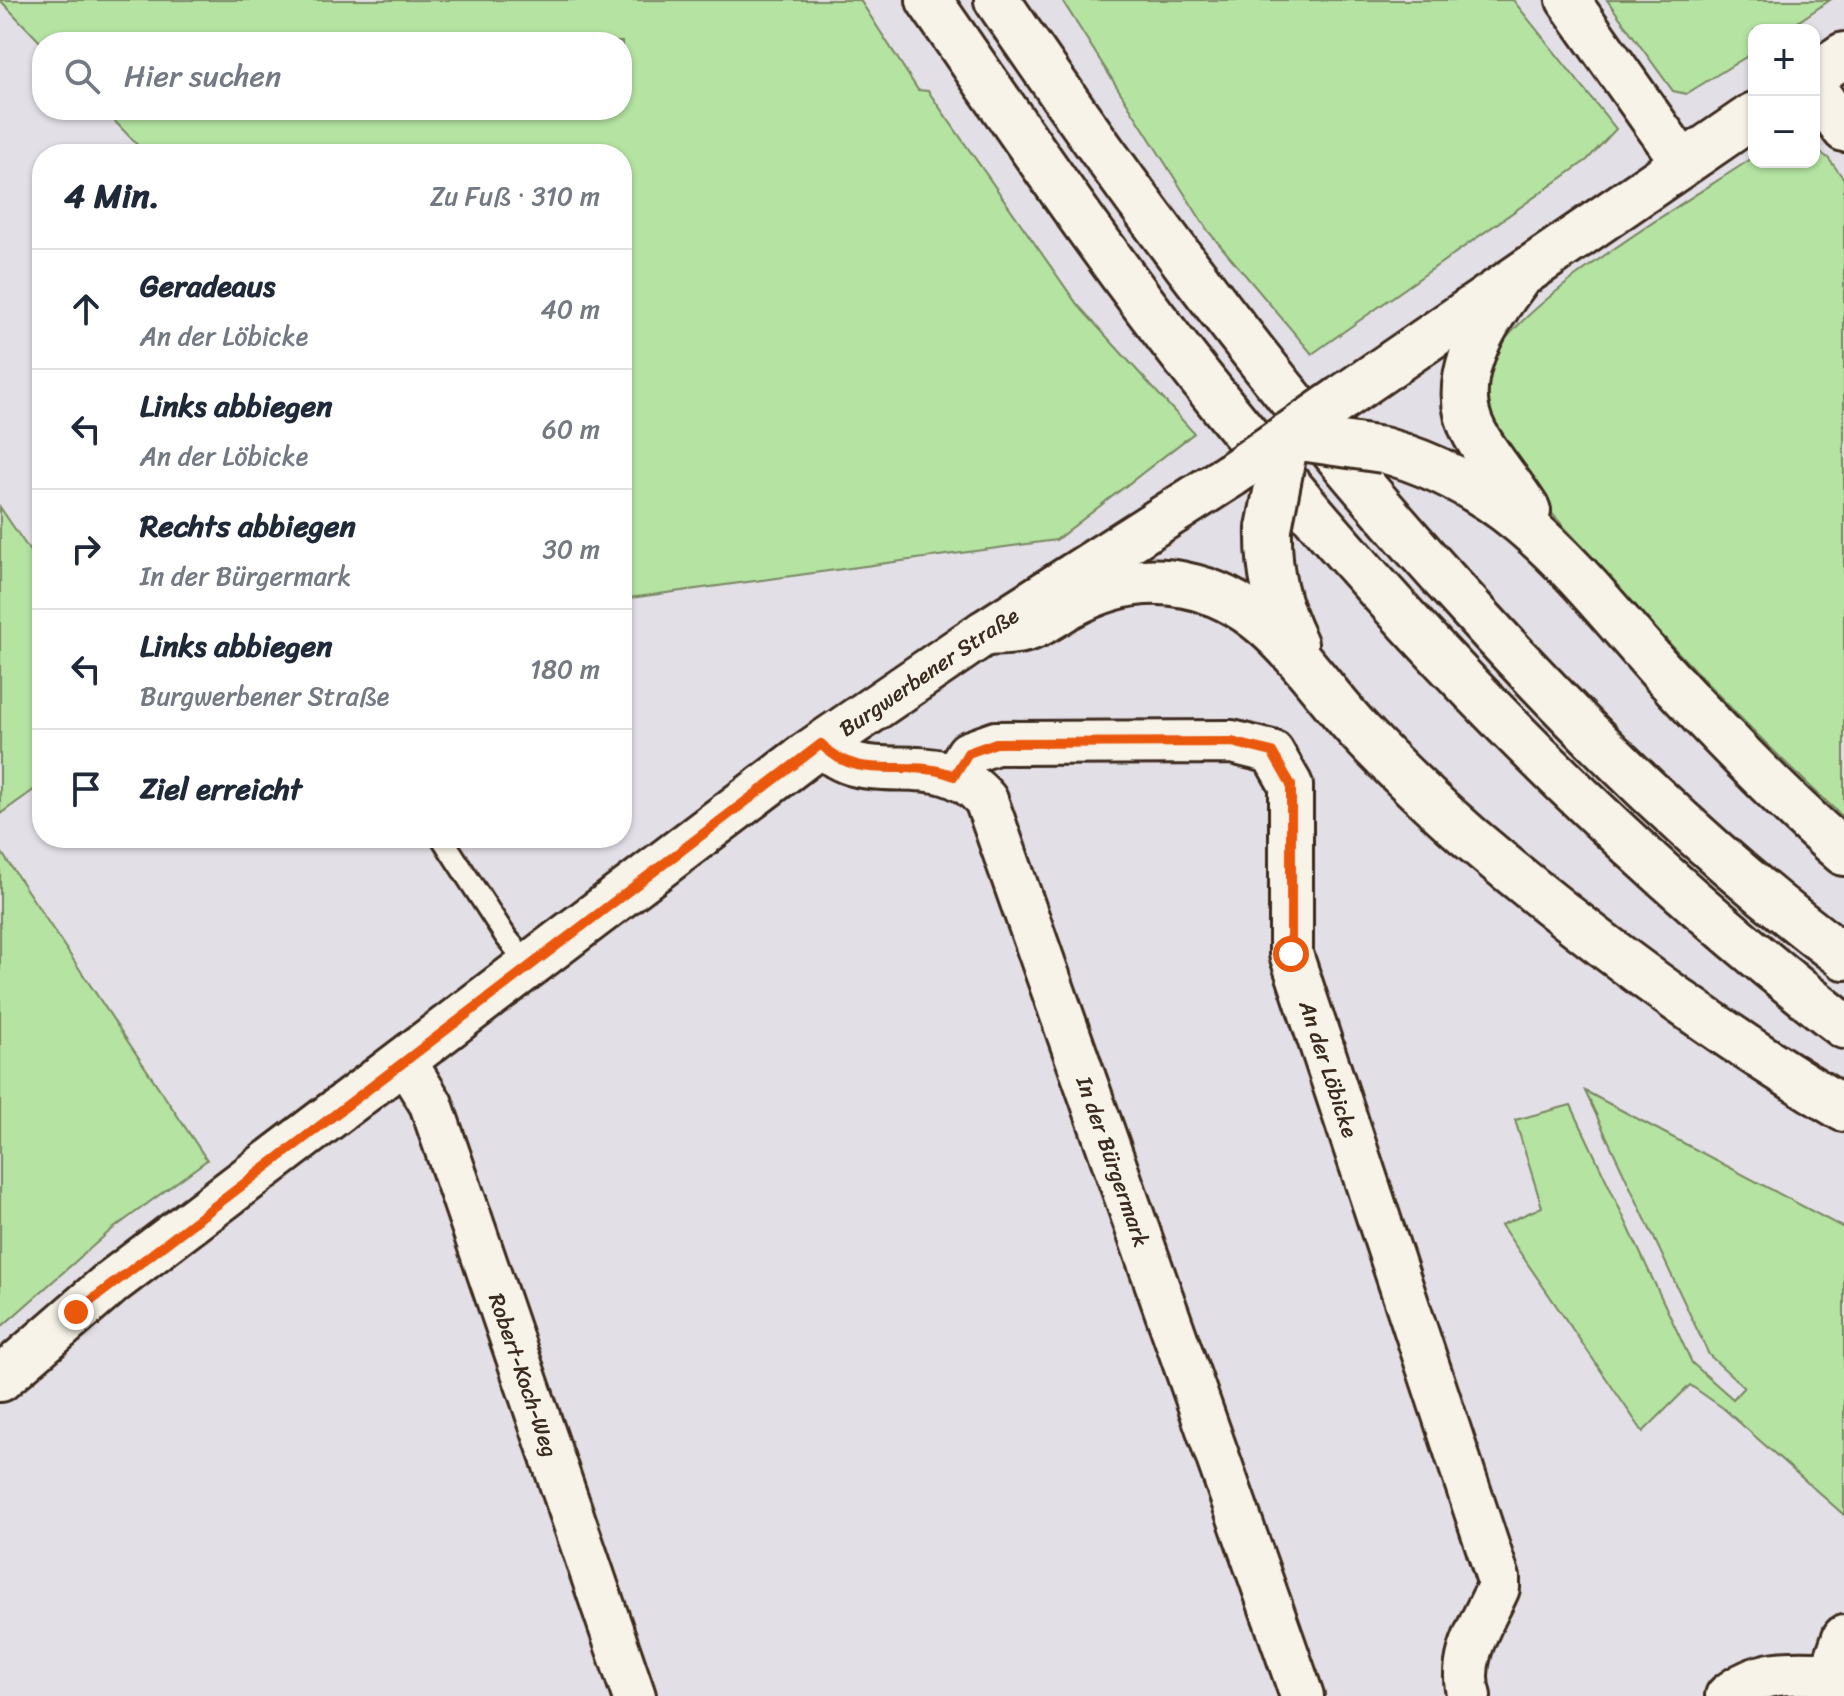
<!DOCTYPE html>
<html lang="de">
<meta charset="utf-8">
<style>
body{margin:0;font-family:Sriracha,sans-serif;background:#f2f2f3;color:#1f2937}
.controls{position:absolute;right:24px;top:24px;display:grid;overflow:hidden;border-radius:16px;box-shadow:0 2px 6px #0004}
.controls button{width:72px;height:72px;display:grid;place-items:center;padding:0;border:0;border-bottom:2px solid #e0e1e3;background:#fff;color:#1f2937;font:40px sans-serif}
.stop{position:absolute;width:24px;height:24px;margin:-18px;border:6px solid #ea580c;border-radius:50%;background:#fff}
.stop.end{background:#ea580c;border-color:#fff;box-shadow:0 2px 8px #0008}
.list{margin:0;padding:0;list-style:none}
h2{display:flex;justify-content:space-between;align-items:center;height:104px;margin:0;padding:0 32px;font-size:34px}
h2 small{font-size:26px;font-weight:400;color:#747a83}
.list li{display:grid;grid-template-columns:52px 1fr auto;gap:24px;align-items:center;box-sizing:border-box;height:120px;padding:0 32px;border-top:2px solid #e0e1e3}
.list b{display:block;font-size:30px;white-space:nowrap}
.list p{margin:0;font-size:26px;white-space:nowrap;color:#747a83}
.list em{font-size:26px;font-style:normal;color:#747a83}
.icon{flex:none;width:44px;height:44px;fill:none;stroke:currentColor;stroke-width:2;stroke-linecap:round;stroke-linejoin:round}
.map{position:relative;flex:none;width:1844px;height:1696px;overflow:hidden}
.search{position:absolute;background:#fff;box-shadow:0 2px 6px #0004;left:32px;top:32px;width:600px;height:88px;display:flex;align-items:center;gap:20px;box-sizing:border-box;padding:0 28px;border-radius:32px;color:#747a83;font-size:30px}
.panel{position:absolute;background:#fff;box-shadow:0 2px 6px #0004;left:32px;top:144px;width:600px;height:704px;border-radius:32px}
.map>svg:first-child{display:block}
</style>
<div class="map">
<svg width="1844" height="1696" viewBox="0 0 1844 1696">
<rect width="100%" height="100%" fill="#e2dfe6"/>
<filter id="ink" filterUnits="userSpaceOnUse"><feTurbulence type="fractalNoise" baseFrequency=".0125" numOctaves="2"/><feDisplacementMap in="SourceGraphic" scale="16" xChannelSelector="R" yChannelSelector="G"/><feConvolveMatrix kernelMatrix="1 2 1 2 8 2 1 2 1" color-interpolation-filters="sRGB"/></filter>
<g filter="url(#ink)">
<g fill="#b4e3a2" stroke="#788660" stroke-width="2">
<path d="M0,0H860L918,90L928,91L1077,304L1194,433L1056,540L622,599V154H146L104,110H622V42L42,44Z"/>
<path d="M1062,0H1513L1616,129L1587,160L1312,354L1208,231Z"/>
<path d="M1607,0H1830L1786,30H1754V52L1686,94L1673,91Z"/>
<path d="M1814,148L1828,158L1844,179V818C1757,738 1677,654 1599,565C1573,535 1542,506 1520,473C1501,445 1477,401 1489,365C1512,304 1694,197 1754,157V162H1814Z"/>
<path d="M0,507L42,569V784L0,814Z"/>
<path d="M0,850L207,1160L110,1231L0,1328Z"/>
<path d="M1585,1091L1844,1228V1515L1723,1408L1690,1385L1643,1432L1501,1225L1542,1207L1515,1120L1571,1105L1692,1363L1733,1399L1744,1387L1709,1355Z"/>
</g>
<g fill="none" stroke-linecap="round" stroke-linejoin="round">
<defs>
<path id="service" d="M442,838L506,937L529,965"/>
<g id="minor">
<path d="M1568,0L1683,163"/>
<path d="M1814,87L1844,130"/>
<path id="s1" d="M821,744C868,794 937,741 986,800L1302,1696"/>
<path id="s2" d="M954,776L968,753L996,743L1232,742L1272,752L1291,785V954L1498,1578V1588C1483,1622 1457,1658 1469,1696"/>
<path id="s3" d="M404,1060L431,1104L634,1696"/>
<path d="M1727,1696C1758,1670 1792,1671 1831,1674"/>
<path d="M1830,1696L1831,1674L1844,1637"/>
</g>
<g id="secondary">
<path d="M1814,75L1844,55"/>
<path d="M1342,398L1754,115"/>
<path id="s4" d="M0,1379L112,1282L806,755L984,633L1231,475"/>
</g>
<g id="trunk">
<path d="M929,0C1024,137 1117,275 1222,405C1407,634 1611,845 1844,1026"/>
<path d="M997,0C1142,214 1297,419 1472,610C1586,735 1708,856 1844,957"/>
<path d="M1515,282C1484,323 1446,382 1475,434C1490,461 1512,485 1528,511"/>
<path d="M1383,450C1516,487 1576,576 1663,673C1721,736 1780,797 1844,853"/>
<path d="M1269,528C1268,572 1276,605 1295,644"/>
<path d="M984,633C998,632 1013,633 1026,629C1041,625 1056,613 1069,606C1105,586 1145,576 1185,585C1271,602 1307,676 1362,734C1395,769 1431,803 1467,835C1586,936 1710,1029 1844,1109"/>
</g>
</defs>
<use href="#service" stroke="#3b2a1e" stroke-width="26"/>
<use href="#minor" stroke="#3b2a1e" stroke-width="48"/>
<use href="#secondary" stroke="#3b2a1e" stroke-width="50"/>
<use href="#trunk" stroke="#3b2a1e" stroke-width="50"/>
<use href="#service" stroke="#f7f3e8" stroke-width="20"/>
<use href="#minor" stroke="#f7f3e8" stroke-width="42"/>
<use href="#secondary" stroke="#f7f3e8" stroke-width="44"/>
<use href="#trunk" stroke="#f7f3e8" stroke-width="44"/>
<defs>
<path id="secondary-bridge" d="M1231,475L1342,398"/>
<path id="trunk-bridge" d="M1269,528L1287,436L1383,450"/>
</defs>
<use href="#secondary-bridge" stroke="#3b2a1e" stroke-width="50" stroke-linecap="butt"/>
<use href="#trunk-bridge" stroke="#3b2a1e" stroke-width="50" stroke-linecap="butt"/>
<use href="#secondary-bridge" stroke="#f7f3e8" stroke-width="44"/>
<use href="#trunk-bridge" stroke="#f7f3e8" stroke-width="44"/>
</g>
</g>
<g fill="none" stroke-linecap="round" stroke-linejoin="round" filter="url(#ink)">
<path stroke="#ea580c" stroke-width="10" d="M76,1312L821,744C860,785 907,756 954,776L968,753L996,743L1232,742L1272,752L1291,785V954"/>
</g>
<g text-anchor="middle" dominant-baseline="central" stroke-width="7" stroke-linejoin="round" paint-order="stroke">
<g font-size="22" fill="#3b2a1e" stroke="#f7f3e8">
<text stroke="none"><textPath href="#s4" startOffset="1168">Burgwerbener Straße</textPath></text>
<text stroke="none"><textPath href="#s2" startOffset="662">An der Löbicke</textPath></text>
<text stroke="none"><textPath href="#s1" startOffset="564">In der Bürgermark</textPath></text>
<text stroke="none"><textPath href="#s3" startOffset="338">Robert-Koch-Weg</textPath></text>
</g>
</g>
</svg>
<div class="controls">
<button>+</button>
<button>−</button>
</div>
<div class="stop" style="left:1291px;top:954px"></div>
<div class="stop end" style="left:76px;top:1312px"></div>
<div class="search"><svg class="icon" aria-label="search" viewBox="0 0 24 24"><circle cx="10" cy="10" r="6"/><path d="M15 15l6 6"/></svg>Hier suchen</div>
<section class="panel">
<h2>4 Min.<small>Zu Fuß · 310 m</small></h2>
<ul class="list">
<li><svg class="icon" aria-label="ahead" viewBox="0 0 24 24"><path d="M12 20V5M6 11l6-6 6 6"/></svg><div><b>Geradeaus</b><p>An der Löbicke</p></div><em>40 m</em></li>
<li><svg class="icon" aria-label="left" viewBox="0 0 24 24"><path d="M17 20v-9H6M10 6l-5 5 5 5"/></svg><div><b>Links abbiegen</b><p>An der Löbicke</p></div><em>60 m</em></li>
<li><svg class="icon" aria-label="right" viewBox="0 0 24 24"><path d="M7 20v-9h11M14 6l5 5-5 5"/></svg><div><b>Rechts abbiegen</b><p>In der Bürgermark</p></div><em>30 m</em></li>
<li><svg class="icon" aria-label="left" viewBox="0 0 24 24"><path d="M17 20v-9H6M10 6l-5 5 5 5"/></svg><div><b>Links abbiegen</b><p>Burgwerbener Straße</p></div><em>180 m</em></li>
<li><svg class="icon" aria-label="arrive" viewBox="0 0 24 24"><path d="M6 21V4h12l-3 4 3 4H6"/></svg><div><b>Ziel erreicht</b></div></li>
</ul>
</section>
</div>
